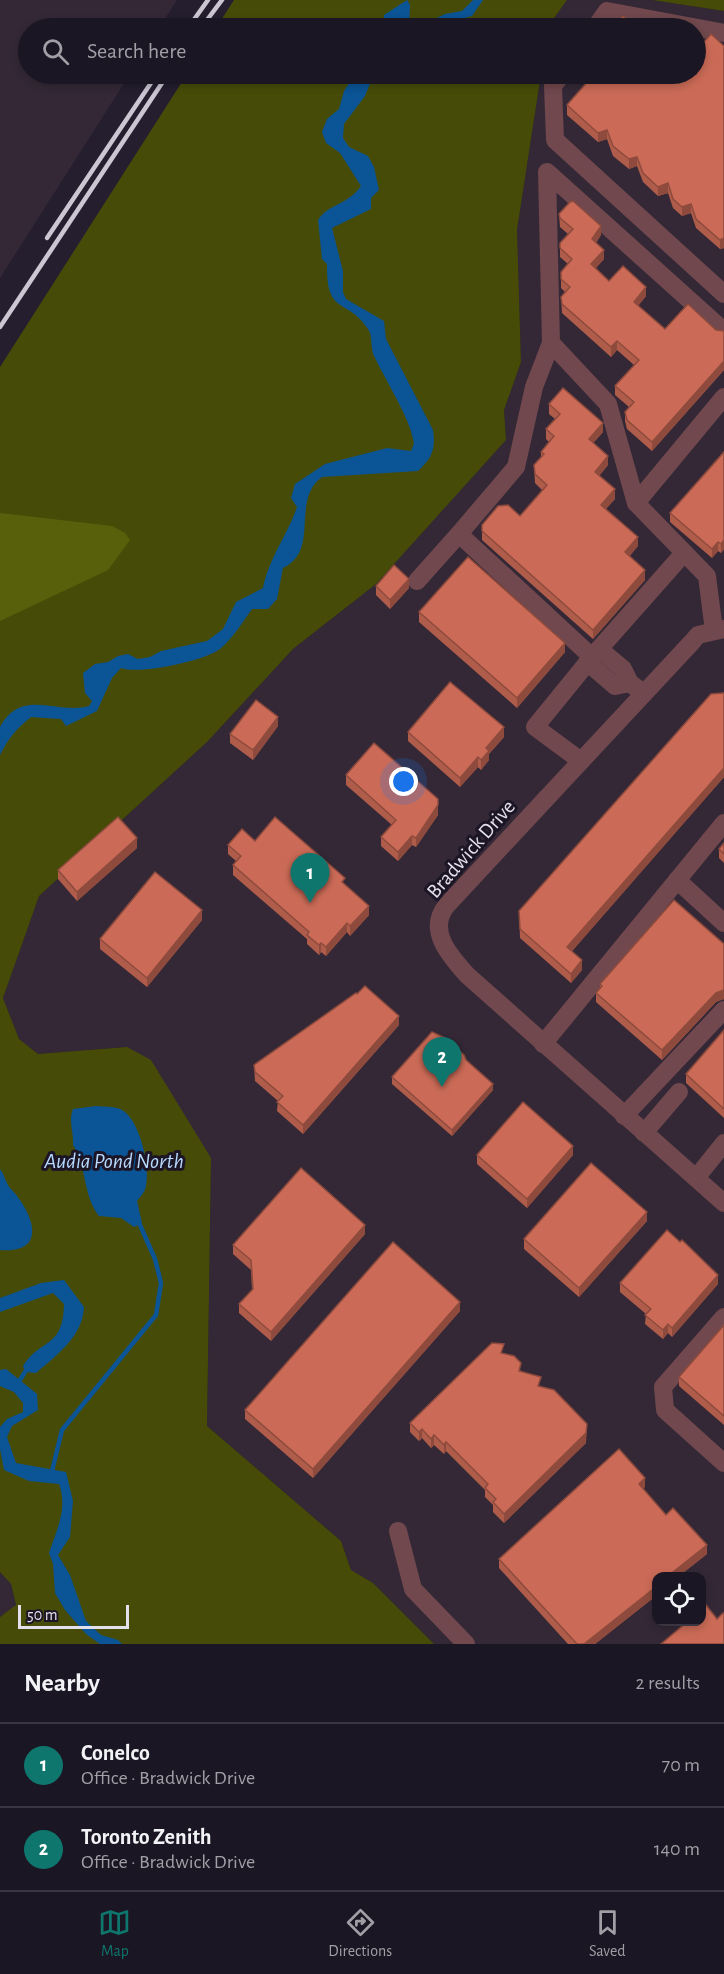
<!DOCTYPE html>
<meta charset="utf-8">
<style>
body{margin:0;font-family:"Alegreya Sans",sans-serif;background:#241f2b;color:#f1f3f6}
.controls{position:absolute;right:18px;bottom:18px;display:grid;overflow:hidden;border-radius:12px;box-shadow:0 3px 9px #0003}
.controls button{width:54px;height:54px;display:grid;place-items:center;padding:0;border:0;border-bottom:2px solid #393541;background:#1b1623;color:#f1f3f6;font:30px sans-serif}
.scale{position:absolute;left:18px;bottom:15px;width:111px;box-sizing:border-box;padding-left:6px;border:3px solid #e4e0eb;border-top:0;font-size:16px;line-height:21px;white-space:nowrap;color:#e4e0eb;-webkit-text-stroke:4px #1b1525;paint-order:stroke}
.you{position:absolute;left:404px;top:782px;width:21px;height:21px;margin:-15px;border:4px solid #fff;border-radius:50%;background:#1a73e8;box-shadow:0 0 0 9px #1a73e833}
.badge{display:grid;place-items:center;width:39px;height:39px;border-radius:50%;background:#0f766e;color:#fff;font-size:20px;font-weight:700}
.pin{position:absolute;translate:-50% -50px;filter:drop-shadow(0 2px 3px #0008)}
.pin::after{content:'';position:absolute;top:32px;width:21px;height:18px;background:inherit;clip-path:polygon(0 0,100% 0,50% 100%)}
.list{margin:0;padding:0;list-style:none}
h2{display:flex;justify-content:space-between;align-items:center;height:78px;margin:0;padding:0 24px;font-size:26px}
h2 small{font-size:20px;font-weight:400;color:#a09fa6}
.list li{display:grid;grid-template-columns:39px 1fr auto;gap:18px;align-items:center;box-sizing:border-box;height:84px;padding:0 24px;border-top:2px solid #393541}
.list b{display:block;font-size:22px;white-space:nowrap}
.list p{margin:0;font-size:20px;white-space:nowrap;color:#a09fa6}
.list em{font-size:20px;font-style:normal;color:#a09fa6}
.icon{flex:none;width:33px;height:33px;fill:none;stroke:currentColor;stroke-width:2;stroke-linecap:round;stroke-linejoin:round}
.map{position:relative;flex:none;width:724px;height:1644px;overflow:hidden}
.search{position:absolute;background:#1b1623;box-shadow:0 3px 9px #0003;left:18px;right:18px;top:18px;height:66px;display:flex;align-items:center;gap:15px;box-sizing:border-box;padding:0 21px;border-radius:33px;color:#a09fa6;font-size:22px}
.sheet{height:246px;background:#1b1623}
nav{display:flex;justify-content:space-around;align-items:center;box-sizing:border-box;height:84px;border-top:2px solid #393541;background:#1b1623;font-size:16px;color:#a09fa6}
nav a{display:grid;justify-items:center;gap:3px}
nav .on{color:#0f766e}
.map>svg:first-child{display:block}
</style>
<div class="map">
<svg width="724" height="1644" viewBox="0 0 724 1644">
<rect width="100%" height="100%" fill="#241e2f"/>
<g fill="#342836" fill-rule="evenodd">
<path d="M0,0H177L159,28H28V74H130L0,278Z"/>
<path d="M567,0H652L724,11V1644H434L373,1583L351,1570L341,1541L207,1426L211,1158L127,1047L38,1054L19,1039L3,998L39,896L207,742L293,649L376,584L506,440L504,410L521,362L517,230L541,74H696V28H547ZM656,1576H702V1622H656Z"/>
<path d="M0,1572L11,1584L16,1606L0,1617Z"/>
</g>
<g fill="#464c07">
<path d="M234,0H567L547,28H216Z"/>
<path d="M652,0H724V11Z"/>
<path d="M187,74H541L517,230L521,362L504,410L506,440L376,584L293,649L207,742L39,896L3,998L19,1039L38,1054L127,1047L151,1060L211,1158L207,1426L341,1541L351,1570L373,1583L434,1644H0V1617L16,1605L11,1584L0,1572V367Z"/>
</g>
<path fill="#59600b" d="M0,513L112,526L125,533L130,540L108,570L0,621Z"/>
<g fill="#0b5496">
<path d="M407,0L410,5L409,28H384V15Z"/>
<path d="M473,0H483L472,16L457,20L443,28H416L445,14L462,11Z"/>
<path d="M355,74H374L365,96L344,124L343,138L349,147L368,156L374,167L379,190L371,198V209L332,228L343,271V292L346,299L384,321L386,339L433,430C436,449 432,458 418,471L322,477C290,500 321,550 283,568L277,599L268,609H252C242,623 233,638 220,649C204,661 139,675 121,668L112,678L97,711L66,726L61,719L31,717C16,729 8,739 0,755V727C22,687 56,715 89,706L92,701L85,693L83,673L95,664L108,662L118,656L128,654L138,659L150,657L161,651L207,641L223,629L236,602L263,588C269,558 287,536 297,507L291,498L295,484L325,464L387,448L411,451L414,443L411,431C402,405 386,381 374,356C370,347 373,336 368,329C348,297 326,317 327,264L322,259L318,220C328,204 348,205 361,186L340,153L326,143L322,132L327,119L339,109L344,91Z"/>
<path d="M96,1106C103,1107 113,1106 120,1109C140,1117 152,1171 145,1190C143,1194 139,1198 137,1201L142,1223L134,1227L121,1218L99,1216C83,1196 87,1167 73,1145C74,1132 68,1121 73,1109Z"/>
<path d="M0,1169C5,1175 6,1185 12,1190C33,1213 49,1254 0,1250Z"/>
<path d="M64,1280L84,1307C83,1336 57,1355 36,1373L25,1372L23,1366C42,1337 63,1349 64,1304L53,1293L0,1312V1298L41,1283Z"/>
<path d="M6,1369L37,1394L38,1410L12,1426L7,1437L16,1463L66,1472L73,1501L70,1537L58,1555L70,1575L86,1621L101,1635L118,1640L122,1644H100L86,1634L65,1610L55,1593L53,1564L49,1553C57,1529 68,1508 59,1484L29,1481L4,1470L0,1449V1427L7,1419L23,1412V1403L14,1392L0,1386V1370Z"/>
</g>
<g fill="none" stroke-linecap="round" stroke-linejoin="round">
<g stroke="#0b5496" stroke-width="4.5">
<path d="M18,1383L25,1372"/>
<path d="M52,1471L62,1430L156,1315L161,1283L155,1259L140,1225"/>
</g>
<g stroke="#70484d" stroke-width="18">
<path d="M595,28L607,11L724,33"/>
<path d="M562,74L553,86L555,140L724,294"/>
<path d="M551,343L534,387L516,467L459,534L592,657L684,553"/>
<path d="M636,503L724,397"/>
<path d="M417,581L459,534"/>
<path d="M724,629L698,635L692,642L447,905C426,930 450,956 467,975L724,1203"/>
<path d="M714,631L707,576L636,503L608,404L551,343L547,172L724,331"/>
<path d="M599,649L623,669L630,683L643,693"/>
<path d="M587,662L615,686L630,683"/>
<path d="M581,761L535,727L592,657"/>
<path d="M677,880L724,923"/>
<path d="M543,1044L724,823"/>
<path d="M624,1116L724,1010"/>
<path d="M644,1133L679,1092"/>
<path d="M696,1178L724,1143"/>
<path d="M724,1317L663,1387L665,1410L724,1463"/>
<path d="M398,1531L413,1589L466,1644"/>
</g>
<g stroke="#cbc6d2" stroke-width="4.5">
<path d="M188,28L208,0"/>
<path d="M201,28L222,0"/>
<path d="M47,238L157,74"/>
<path d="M0,327L168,74"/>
</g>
</g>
<g fill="#af5c4b">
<path d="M724,46V248L720,249L696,228L691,213L682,216L673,208L668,193L658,196L643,182L637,166L629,169L613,156L607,139L598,142L567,115V105L585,85L576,78V74H696Z"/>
<path d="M559,214L601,235L596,243L604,259L596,268L609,281L646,296L638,306L665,329L716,330L724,331V370L652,451L627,429L625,421V412L629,407L615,395V386L634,365L617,350L611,357L562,313L561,297L565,292L561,288V272L568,264L560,257V243L568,234L560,227Z"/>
<path d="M549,404L603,432L593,443L608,465L599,476L615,499L606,509L638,546L629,556L645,580L593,639L482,540V525L520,516L543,491L535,483L534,465L541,458V452L549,442L546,439V429L555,419L549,414Z"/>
<path d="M724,452V549L721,553L718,551L712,558L670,522V513Z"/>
<path d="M376,586L409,588L390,609L376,595Z"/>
<path d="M419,612L565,652L517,708L419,622Z"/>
<path d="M724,693V777L572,951L582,970L571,983L520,938L519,911Z"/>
<path d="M278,726L253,760L230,743V734Z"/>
<path d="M408,732L504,737L489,754V760L481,770L478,767L460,787L408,741Z"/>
<path d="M346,775L438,815L416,847L412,845L398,861L381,846V837L392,825L346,785Z"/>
<path d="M255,841L345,885L369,915L350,936L347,932L326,956L321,952L319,955L307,944V939L233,875V865L236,861L228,854V845Z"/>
<path d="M724,843V863L719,858V849Z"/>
<path d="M137,848L77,901L58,879V870Z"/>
<path d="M202,920L147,987L100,949V939Z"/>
<path d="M724,944V999L716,1002L662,1060L596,1002V993L600,988V984Z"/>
<path d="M399,1025L303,1134L277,1111L278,1101L255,1081L254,1065Z"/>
<path d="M724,1030V1118L686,1083V1074Z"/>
<path d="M392,1077L493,1090L452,1136L392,1084Z"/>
<path d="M477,1155H573L527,1208L477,1164Z"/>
<path d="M647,1221L579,1297L524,1249V1239Z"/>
<path d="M365,1234L271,1341L239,1313V1304L252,1290L251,1270L233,1254V1245Z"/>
<path d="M620,1283L718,1284L672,1337L668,1333L663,1339L645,1324L646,1314L620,1292Z"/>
<path d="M460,1311L313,1478L245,1419V1410Z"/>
<path d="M724,1325V1425L679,1386V1377Z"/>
<path d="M504,1354L521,1371L587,1424L586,1443L504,1523L493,1512V1505L485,1497V1490L446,1451L444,1454L434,1445L431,1448L422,1438L419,1441L410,1432V1423Z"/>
<path d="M645,1487L643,1489L666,1515L707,1554L679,1576H657V1595L595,1644H568L499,1568V1559Z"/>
</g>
<g fill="#8e4b3d">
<path d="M607,130V139L598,142V133Z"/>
<path d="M637,157V166L629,169V159Z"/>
<path d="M668,183V193L658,196V187Z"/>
<path d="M691,204V213L682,216V207Z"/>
<path d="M601,226V235L592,248V239Z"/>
<path d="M724,238V248L720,249V240Z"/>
<path d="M604,250V259L591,273V264Z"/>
<path d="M646,287V296L634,311V302Z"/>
<path d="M617,341V350L611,357V347Z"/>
<path d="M724,361V370L652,451V442Z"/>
<path d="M603,423V432L589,448V439Z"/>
<path d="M608,456V465L595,481V472Z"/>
<path d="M615,489V499L601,514V505Z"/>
<path d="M638,537V546L625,562V552Z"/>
<path d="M724,540V549L721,553V544Z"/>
<path d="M718,542V551L712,558V549Z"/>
<path d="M645,570V580L593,639V630Z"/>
<path d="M409,579V588L390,609V600Z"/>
<path d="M565,643V652L517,708V698Z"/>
<path d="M278,717V726L253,760V750Z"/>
<path d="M504,727V737L489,754V760L481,770V760L486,748Z"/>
<path d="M478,757V767L460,787V778Z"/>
<path d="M724,768V777L567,957V947Z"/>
<path d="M438,805V815L416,847V838Z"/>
<path d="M412,836V845L398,861V852Z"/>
<path d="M137,838V848L77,901V892Z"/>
<path d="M369,906V915L350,936V926Z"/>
<path d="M202,910V920L147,987V978Z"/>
<path d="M347,923V932L326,956V947Z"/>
<path d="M321,943V952L319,955V945Z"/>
<path d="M582,960V970L571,983V974Z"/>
<path d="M724,990V999L716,1002L662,1060V1050L716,993Z"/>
<path d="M399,1016V1025L303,1134V1125Z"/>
<path d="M493,1084V1090L452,1136V1130Z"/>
<path d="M573,1146V1155L527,1208V1199Z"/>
<path d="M647,1212V1221L579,1297V1288Z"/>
<path d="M365,1225V1234L271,1341V1332Z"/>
<path d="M718,1275V1284L672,1337V1328Z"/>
<path d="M460,1302V1311L313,1478V1469Z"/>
<path d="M668,1324V1333L663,1339V1330Z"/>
<path d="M422,1429V1438L419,1441V1432Z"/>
<path d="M586,1433V1443L504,1523V1514Z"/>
<path d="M434,1435V1445L431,1448V1439Z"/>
<path d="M446,1442V1451L444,1454V1445Z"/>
<path d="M645,1478V1487L639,1493V1484Z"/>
<path d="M707,1545V1554L679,1576H668Z"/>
<path d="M657,1586V1595L595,1644H584Z"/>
</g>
<g fill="#cb6b57" stroke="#8e4b3d" stroke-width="1.5">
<path d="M623,16L637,28H612Z"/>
<path d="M711,34L724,46V238L720,240L696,219L691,204L682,207L673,199L668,183L658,187L643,173L637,157L629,159L613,146L607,130L598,133L567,105L589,80L582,74H696V51Z"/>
<path d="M573,201L601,226L592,239L604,250L591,264L609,281L623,266L646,287L634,302L665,329L688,304L716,330L724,331V361L652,442L627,420L625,412L634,402L615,386L639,360L617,341L611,347L562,304L561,297L570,287L561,279V272L572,259L560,248V243L573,229L560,218L559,214L570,202Z"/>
<path d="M563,388L603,423L589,439L608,456L595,472L615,489L601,505L638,537L625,552L645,570L593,630L482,531V525L498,506L508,505L520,516L547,485L535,474L534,465L544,454L541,452L554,436L546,429L560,414L549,404Z"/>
<path d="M724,452V540L721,544L718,542L712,549L670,513Z"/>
<path d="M468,557L565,643L517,698L419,612Z"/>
<path d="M394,565L409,579L390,600L376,586Z"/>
<path d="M450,682L504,727L486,748L489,751L481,760L478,757L460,778L408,732Z"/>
<path d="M724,693V768L567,947L582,960L571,974L520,929L519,911L711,694Z"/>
<path d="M256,700L278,717L253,750L230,734Z"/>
<path d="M374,743L438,799V805L416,838L412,836L398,852L381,837L396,820L346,775Z"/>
<path d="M118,817L137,838L77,892L58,870Z"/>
<path d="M275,817L345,878L342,882L369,906L350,926L347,923L326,947L321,943L319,945L307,935L309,932L233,865L241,856L228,845L242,829L255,841Z"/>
<path d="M724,843V854L719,849Z"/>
<path d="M155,872L202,910L147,978L100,939Z"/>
<path d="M674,900L724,944V990L716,993L662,1050L596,993L602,986L600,984Z"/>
<path d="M365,986L399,1016L303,1125L277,1102L283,1096L255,1072L254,1065L356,993L357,994Z"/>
<path d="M724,1030V1109L686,1074Z"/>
<path d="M432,1032L445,1038L464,1055L466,1060L493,1084L452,1130L392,1077Z"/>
<path d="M523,1102L573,1146L527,1199L477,1155Z"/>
<path d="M591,1163L647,1212L579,1288L524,1239Z"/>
<path d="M301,1168L365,1225L271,1332L239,1304L253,1289L251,1260L233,1245Z"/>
<path d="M667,1230L680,1242L682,1240L718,1275L672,1328L668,1324L663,1330L645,1315L651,1309L620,1283Z"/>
<path d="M393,1242L460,1302L313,1469L245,1410Z"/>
<path d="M724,1325V1416L679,1377Z"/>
<path d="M492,1343L504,1344L501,1353L514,1356L521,1363L519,1371L541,1377L538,1386L554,1390L587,1424L586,1433L504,1514L493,1502L496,1499L485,1488L488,1484L446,1442L444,1445L434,1435L431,1439L422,1429L419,1432L410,1423Z"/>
<path d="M619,1449L645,1478L639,1484L666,1515L673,1508L707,1545L668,1576H657V1586L584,1644H577L499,1559Z"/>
<path d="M706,1605L717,1619L723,1613L724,1615V1644H661L687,1622H702V1609Z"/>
</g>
<g text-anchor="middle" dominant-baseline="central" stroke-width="6" stroke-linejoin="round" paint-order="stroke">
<g font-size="21" fill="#e4e0eb" stroke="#1b1525">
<text transform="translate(471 849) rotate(-49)">Bradwick Drive</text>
</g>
<g font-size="22" font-style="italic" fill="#b8d9fe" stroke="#1b1525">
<text x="114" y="1161">Audia Pond North</text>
</g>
</g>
</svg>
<div class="controls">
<button><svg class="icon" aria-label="locate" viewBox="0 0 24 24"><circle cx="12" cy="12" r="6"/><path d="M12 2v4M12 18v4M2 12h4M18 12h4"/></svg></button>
</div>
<div class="scale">50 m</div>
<div class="you"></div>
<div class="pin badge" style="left:310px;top:903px">1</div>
<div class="pin badge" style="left:442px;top:1087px">2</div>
<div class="search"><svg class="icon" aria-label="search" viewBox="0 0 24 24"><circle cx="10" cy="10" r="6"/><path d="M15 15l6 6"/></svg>Search here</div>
</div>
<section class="sheet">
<h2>Nearby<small>2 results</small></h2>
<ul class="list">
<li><span class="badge">1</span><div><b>Conelco</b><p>Office · Bradwick Drive</p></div><em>70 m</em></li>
<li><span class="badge">2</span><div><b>Toronto Zenith</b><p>Office · Bradwick Drive</p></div><em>140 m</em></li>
</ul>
</section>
<nav>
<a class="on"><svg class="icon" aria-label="map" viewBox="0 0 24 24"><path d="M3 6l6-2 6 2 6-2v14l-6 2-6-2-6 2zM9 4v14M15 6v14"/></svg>Map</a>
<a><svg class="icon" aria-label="directions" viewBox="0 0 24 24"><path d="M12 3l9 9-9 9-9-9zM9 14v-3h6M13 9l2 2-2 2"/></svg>Directions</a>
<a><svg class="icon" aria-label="saved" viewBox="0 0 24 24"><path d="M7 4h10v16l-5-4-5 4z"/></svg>Saved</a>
</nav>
